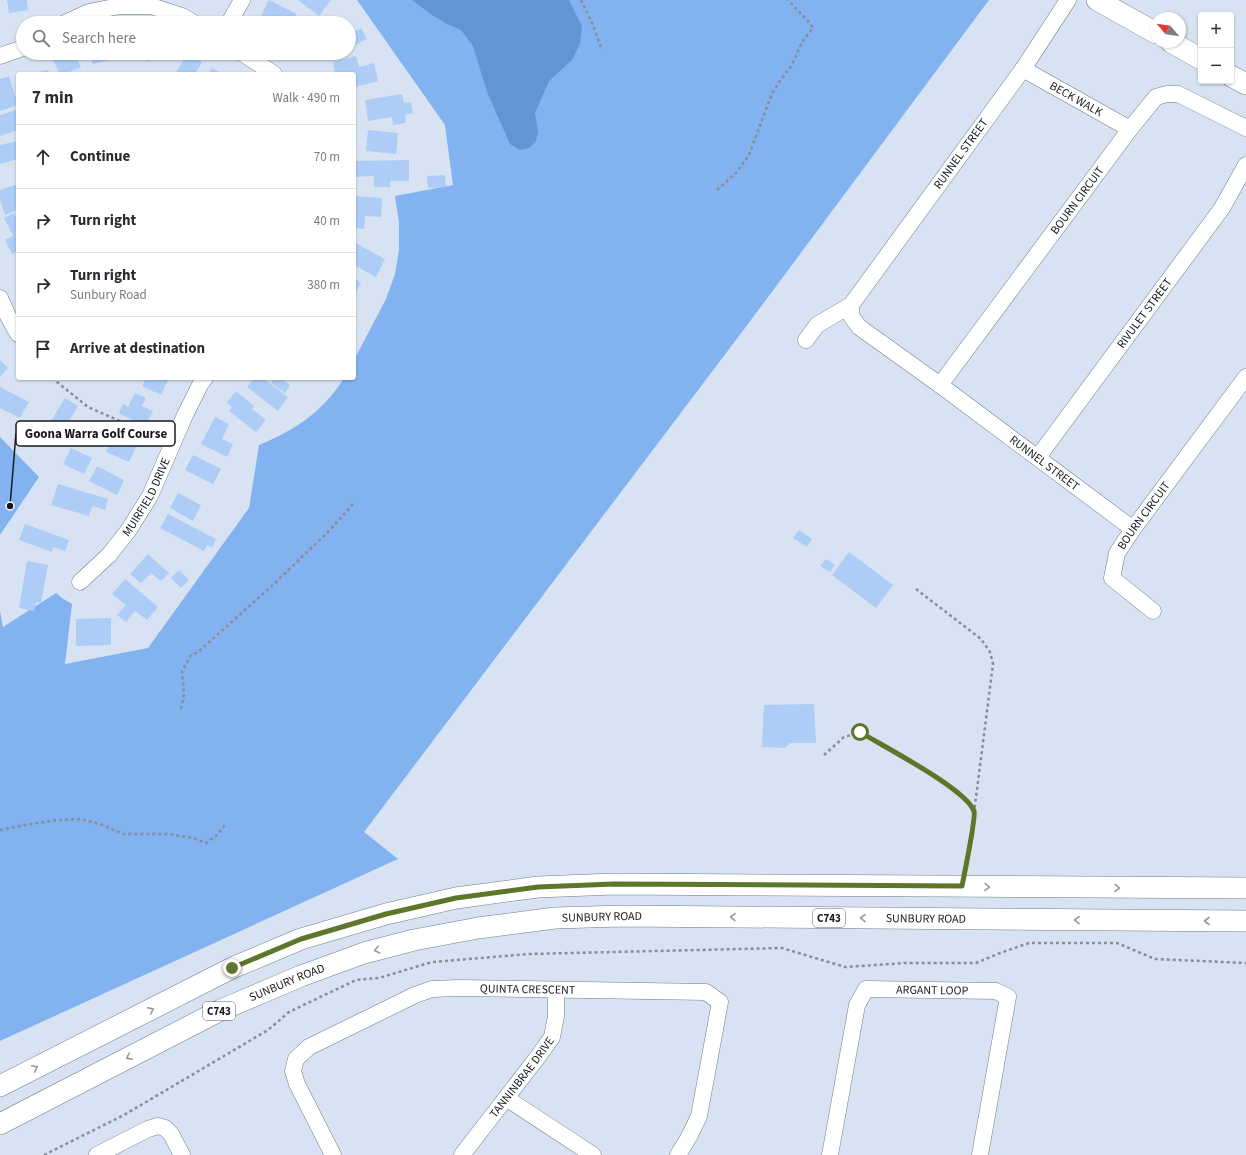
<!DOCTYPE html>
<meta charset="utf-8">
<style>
body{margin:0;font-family:"Source Sans 3",sans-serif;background:#f7f7f7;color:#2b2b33}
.controls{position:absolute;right:12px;top:12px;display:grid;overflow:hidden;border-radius:4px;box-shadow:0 1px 3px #0004}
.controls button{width:36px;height:36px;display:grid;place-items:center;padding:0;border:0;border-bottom:1px solid #e1e1e2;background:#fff;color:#2b2b33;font:20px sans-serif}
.compass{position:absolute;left:1150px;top:12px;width:36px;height:36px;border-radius:50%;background:#fff;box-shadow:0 1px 3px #0004;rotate:299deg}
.stop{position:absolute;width:12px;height:12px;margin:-9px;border:3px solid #5d7629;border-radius:50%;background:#fff}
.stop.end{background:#5d7629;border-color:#fff;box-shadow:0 1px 4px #0008}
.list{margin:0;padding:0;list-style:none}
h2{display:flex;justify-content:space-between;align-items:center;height:52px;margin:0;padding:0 16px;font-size:17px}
h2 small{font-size:13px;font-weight:400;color:#7c7c81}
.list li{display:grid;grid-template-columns:26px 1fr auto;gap:12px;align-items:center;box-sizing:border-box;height:64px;padding:0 16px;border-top:1px solid #e1e1e2}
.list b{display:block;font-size:15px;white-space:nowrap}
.list p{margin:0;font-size:13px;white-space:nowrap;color:#7c7c81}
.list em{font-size:13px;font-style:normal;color:#7c7c81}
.icon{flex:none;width:22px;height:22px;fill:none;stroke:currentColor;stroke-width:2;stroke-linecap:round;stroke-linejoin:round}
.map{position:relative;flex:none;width:1246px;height:1155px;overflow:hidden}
.search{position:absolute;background:#fff;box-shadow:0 1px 3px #0004;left:16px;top:16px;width:340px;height:44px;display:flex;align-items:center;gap:10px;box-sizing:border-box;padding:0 14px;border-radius:22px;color:#7c7c81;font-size:15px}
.panel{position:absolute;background:#fff;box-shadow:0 1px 3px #0004;left:16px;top:72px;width:340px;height:308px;border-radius:4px}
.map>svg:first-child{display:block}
</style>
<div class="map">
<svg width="1246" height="1155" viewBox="0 0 1246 1155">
<rect width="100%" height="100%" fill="#d7e3f2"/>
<g fill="#82b2ef">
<path d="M357,0H989L745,328L364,832L398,859L0,1041V611L3,627L56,593L62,598L72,604L65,664L148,648L249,508L259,445C295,430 323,412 344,378H354V360L386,299L395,274L399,250V223L395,196L453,185L445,125Z"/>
<path d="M0,437L39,477L0,535Z"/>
</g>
<path fill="#6295d6" d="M412,0H569L582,26L580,44L572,60L549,81L535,113L538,132L536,141L529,148L520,150L510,144L487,92L473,46L461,30L447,24L432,15Z"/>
<g fill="#adcdf6">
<path d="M7,0H27L28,10L9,13Z"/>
<path d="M269,0L297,14L292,23L258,22Z"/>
<path d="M298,0H331L319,16Z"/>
<path d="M361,28L367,39L349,48V34Z"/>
<path d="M67,53H74L81,67L65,74H60L53,60Z"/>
<path d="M90,53H120L121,57L93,64Z"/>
<path d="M132,53H153L148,62Z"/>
<path d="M188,53L202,62L195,74H175Z"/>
<path d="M356,56L359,67L374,63L378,81L354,87V74H335L333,62Z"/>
<path d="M212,68L223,74H209Z"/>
<path d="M48,70L49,74H33V73Z"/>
<path d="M9,76L18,105L0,111V79Z"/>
<path d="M402,94L404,103L411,102L413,113L405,115L406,123L393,125L392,117L368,121L365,100Z"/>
<path d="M16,110L18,118V130L0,136V115Z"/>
<path d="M368,130L398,133L396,154L366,151Z"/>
<path d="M18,141V159L0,164V145Z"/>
<path d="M409,160V181H390V187H374V176L354,177V161Z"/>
<path d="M445,175L446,187L428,188L427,176Z"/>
<path d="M18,184V210L5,215L0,200V190Z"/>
<path d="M355,196L382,198L381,217L365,216L364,229L354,228Z"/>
<path d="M14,213L18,221V251L12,254L5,240L13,236L4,218Z"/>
<path d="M354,242L385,259L376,277L354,265Z"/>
<path d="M354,278L361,283L354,295Z"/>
<path d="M0,360L8,368L0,377Z"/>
<path d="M146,378H169L161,395L142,386Z"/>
<path d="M254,378H263L288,397L278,411L247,387Z"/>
<path d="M275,378H280L290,385L285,393L271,383Z"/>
<path d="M0,387L29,402L20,418L0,408Z"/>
<path d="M236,391L254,406L252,409L266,420L256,432L229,411L232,407L227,402Z"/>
<path d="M135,393L146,398L142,406L153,411L145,427L119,413L123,404L128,407Z"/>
<path d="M65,398L78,406L58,439L45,431Z"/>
<path d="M215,417L229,424L222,439L233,444L227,457L201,444Z"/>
<path d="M114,435L137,445L129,462L106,452Z"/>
<path d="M71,448L92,458L84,474L63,464Z"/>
<path d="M193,455L221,469L213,484L185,470Z"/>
<path d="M97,466L124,480L117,495L89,481Z"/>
<path d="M58,484L108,499L105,510L92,506L89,516L51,505Z"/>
<path d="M178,493L201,505L193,521L170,508Z"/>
<path d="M168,514L216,539L212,548L207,545L204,551L160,528Z"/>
<path d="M25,524L69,540L65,551L53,547L52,552L19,540Z"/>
<path d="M799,530L812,539L807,547L793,538Z"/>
<path d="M849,552L893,585L876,608L832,575Z"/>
<path d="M148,554L169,573L161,581L151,573L141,583L130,574Z"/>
<path d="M826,559L835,565L830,572L820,566Z"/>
<path d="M27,561L48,565L41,603L36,602L34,611L19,608Z"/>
<path d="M179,570L189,580L181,588L171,578Z"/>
<path d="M125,579L158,607L147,620L135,611L126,622L117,615L126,605L112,594Z"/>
<path d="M111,618V645L76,646V619Z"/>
<path d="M814,704L816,743H790L785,748L762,747L764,705Z"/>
</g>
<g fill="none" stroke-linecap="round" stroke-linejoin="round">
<defs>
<g id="minor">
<path id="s1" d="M1068,0L1023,69L851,305V316L859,327L940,385L1133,529"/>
<path d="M65,23L89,12L120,6H151L182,16L194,23"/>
<path d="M229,23L242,0"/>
<path d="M242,53L274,74"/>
<path d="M0,56L23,48"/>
<path id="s2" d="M1023,69L1130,129"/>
<path d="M0,298L8,316L18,334"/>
<path d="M806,340L817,325L851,305"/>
<path id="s3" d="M940,385L1130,129L1156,97L1167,94H1178L1246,128"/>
<path id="s4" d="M1038,457L1222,208L1246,165"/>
<path id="s5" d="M80,582L109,555L128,531L150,496L185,415L201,383L205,378"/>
<path id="s6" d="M1153,611L1112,578L1117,553L1133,529L1246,377"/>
<path d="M506,1098L593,1155"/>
<path d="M97,1155L148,1129L158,1126L165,1128L171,1134L182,1155"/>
<path id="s7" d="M333,1155L297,1084L293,1071L296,1059L309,1047L415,995L432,989L458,988L706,992L720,1002L699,1116L690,1135L678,1155"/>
<path id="s8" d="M462,1155L537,1058L552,1037L556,1016V990"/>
<path id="s9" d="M830,1155L857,1005L866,989L996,991L1008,997L980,1155"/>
</g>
<g id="major">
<path d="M1097,0L1156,33"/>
<path d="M1171,42L1201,59"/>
<path d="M1231,76L1246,84"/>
<path d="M0,1086L232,968L301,939L386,914L456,898L538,887L614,884L1246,888"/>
<path id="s10" d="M0,1124L221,1010L301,976L364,953L414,940L478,928L555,918L623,916L1246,921"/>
</g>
</defs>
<use href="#minor" stroke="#727c8a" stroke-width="17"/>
<use href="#major" stroke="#727c8a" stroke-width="22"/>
<g stroke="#858e99" stroke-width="2.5" stroke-dasharray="3 3" stroke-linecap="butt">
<path d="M581,0L593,25L602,50"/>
<path d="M717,190L737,172L749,155L771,96L779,82L792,65L802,42L813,28L808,21L788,0"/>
<path d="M52,378L88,407L160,439"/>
<path d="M916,589L981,639L990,652L993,664L974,813L965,870"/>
<path d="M181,709L184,694L182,671L191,655L198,652L275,583L329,531L353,504"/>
<path d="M824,755L844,737L860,732L942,781L968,801L974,812"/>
<path d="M0,830L30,824L58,820L81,819L103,825L123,834H168L193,838L206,843L216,836L225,825"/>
<path d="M44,1155L124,1115L268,1030L289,1012L356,980L379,978L432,962L529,954L782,948L845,967L905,963H976L1000,953L1029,943H1117L1155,959L1246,963"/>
</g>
<use href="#minor" stroke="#fff" stroke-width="16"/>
<use href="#major" stroke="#fff" stroke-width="21"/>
</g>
<defs><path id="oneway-chevron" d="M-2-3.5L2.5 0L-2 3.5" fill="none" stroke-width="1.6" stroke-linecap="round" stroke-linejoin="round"/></defs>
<g stroke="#96989a">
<use href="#oneway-chevron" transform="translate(987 887) rotate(1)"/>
<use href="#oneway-chevron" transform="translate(1117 888) rotate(1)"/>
<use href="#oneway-chevron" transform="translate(733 917) rotate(-179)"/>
<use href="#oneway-chevron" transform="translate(863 918) rotate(-179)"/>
<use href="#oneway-chevron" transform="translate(1077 920) rotate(-179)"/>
<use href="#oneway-chevron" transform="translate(1207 921) rotate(-180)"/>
<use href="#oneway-chevron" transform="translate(377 950) rotate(166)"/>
<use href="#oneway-chevron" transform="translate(151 1010) rotate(-27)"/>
<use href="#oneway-chevron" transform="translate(129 1057) rotate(153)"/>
<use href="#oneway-chevron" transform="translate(35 1068) rotate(-27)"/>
</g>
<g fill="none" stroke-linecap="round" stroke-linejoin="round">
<path stroke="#5d7629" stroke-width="5" d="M232,968L301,939L386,914L456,898L538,887L614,884L962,886C964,876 976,817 974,811C965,788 884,747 860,732"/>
</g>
<g text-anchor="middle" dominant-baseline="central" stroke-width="3" stroke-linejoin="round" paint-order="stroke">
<g fill="#fff" stroke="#5c5f62" stroke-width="1">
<rect x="813" y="909" width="32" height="18" rx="3"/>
<rect x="203" y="1002" width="32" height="18" rx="3"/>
</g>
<g font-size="11" font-weight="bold" fill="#161a1f">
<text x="829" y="918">C743</text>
<text x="219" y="1011">C743</text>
</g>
<g font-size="12" fill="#161a1f" stroke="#fff">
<text stroke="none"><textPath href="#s2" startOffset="61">BECK WALK</textPath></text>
<text transform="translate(961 154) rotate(-54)">RUNNEL STREET</text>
<text stroke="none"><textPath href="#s3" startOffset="230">BOURN CIRCUIT</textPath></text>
<text stroke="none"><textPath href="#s4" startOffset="179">RIVULET STREET</textPath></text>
<text stroke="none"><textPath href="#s1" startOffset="629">RUNNEL STREET</textPath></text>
<text stroke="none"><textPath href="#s5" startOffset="109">MUIRFIELD DRIVE</textPath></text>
<text stroke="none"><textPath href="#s6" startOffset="124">BOURN CIRCUIT</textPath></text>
<text stroke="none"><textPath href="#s10" startOffset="644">SUNBURY ROAD</textPath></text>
<text stroke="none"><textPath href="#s10" startOffset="968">SUNBURY ROAD</textPath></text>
<text stroke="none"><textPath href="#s10" startOffset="320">SUNBURY ROAD</textPath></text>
<text stroke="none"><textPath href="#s7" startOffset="355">QUINTA CRESCENT</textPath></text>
<text stroke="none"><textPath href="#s9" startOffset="237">ARGANT LOOP</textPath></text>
<text stroke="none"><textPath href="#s8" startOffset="98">TANNINBRAE DRIVE</textPath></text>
</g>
</g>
<path fill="none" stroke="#161a1f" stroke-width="1.5" d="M10 506L16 433"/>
<circle fill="#161a1f" stroke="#fff" stroke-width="1.5" cx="10" cy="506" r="4"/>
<rect fill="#fff" stroke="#161a1f" stroke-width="1.5" x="16" y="421" width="159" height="25" rx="4"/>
<g font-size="13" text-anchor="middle" font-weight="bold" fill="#161a1f">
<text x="96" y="438">Goona Warra Golf Course</text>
</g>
</svg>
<div class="controls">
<button>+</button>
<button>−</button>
</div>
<svg class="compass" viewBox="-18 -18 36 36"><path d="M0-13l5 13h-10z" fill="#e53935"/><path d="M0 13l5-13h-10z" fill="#7c7c81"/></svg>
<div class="stop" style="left:860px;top:732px"></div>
<div class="stop end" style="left:232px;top:968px"></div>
<div class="search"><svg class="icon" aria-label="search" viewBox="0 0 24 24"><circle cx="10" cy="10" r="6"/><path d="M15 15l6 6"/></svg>Search here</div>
<section class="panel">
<h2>7 min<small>Walk · 490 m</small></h2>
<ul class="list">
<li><svg class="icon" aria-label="ahead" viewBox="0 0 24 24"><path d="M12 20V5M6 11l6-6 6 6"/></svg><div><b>Continue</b></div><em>70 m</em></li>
<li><svg class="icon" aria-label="right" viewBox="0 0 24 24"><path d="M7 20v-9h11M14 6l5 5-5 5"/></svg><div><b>Turn right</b></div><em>40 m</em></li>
<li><svg class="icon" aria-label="right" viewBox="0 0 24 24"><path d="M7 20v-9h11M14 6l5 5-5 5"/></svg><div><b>Turn right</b><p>Sunbury Road</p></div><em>380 m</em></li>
<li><svg class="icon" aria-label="arrive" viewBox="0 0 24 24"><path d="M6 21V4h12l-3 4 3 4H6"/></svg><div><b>Arrive at destination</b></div></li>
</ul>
</section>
</div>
